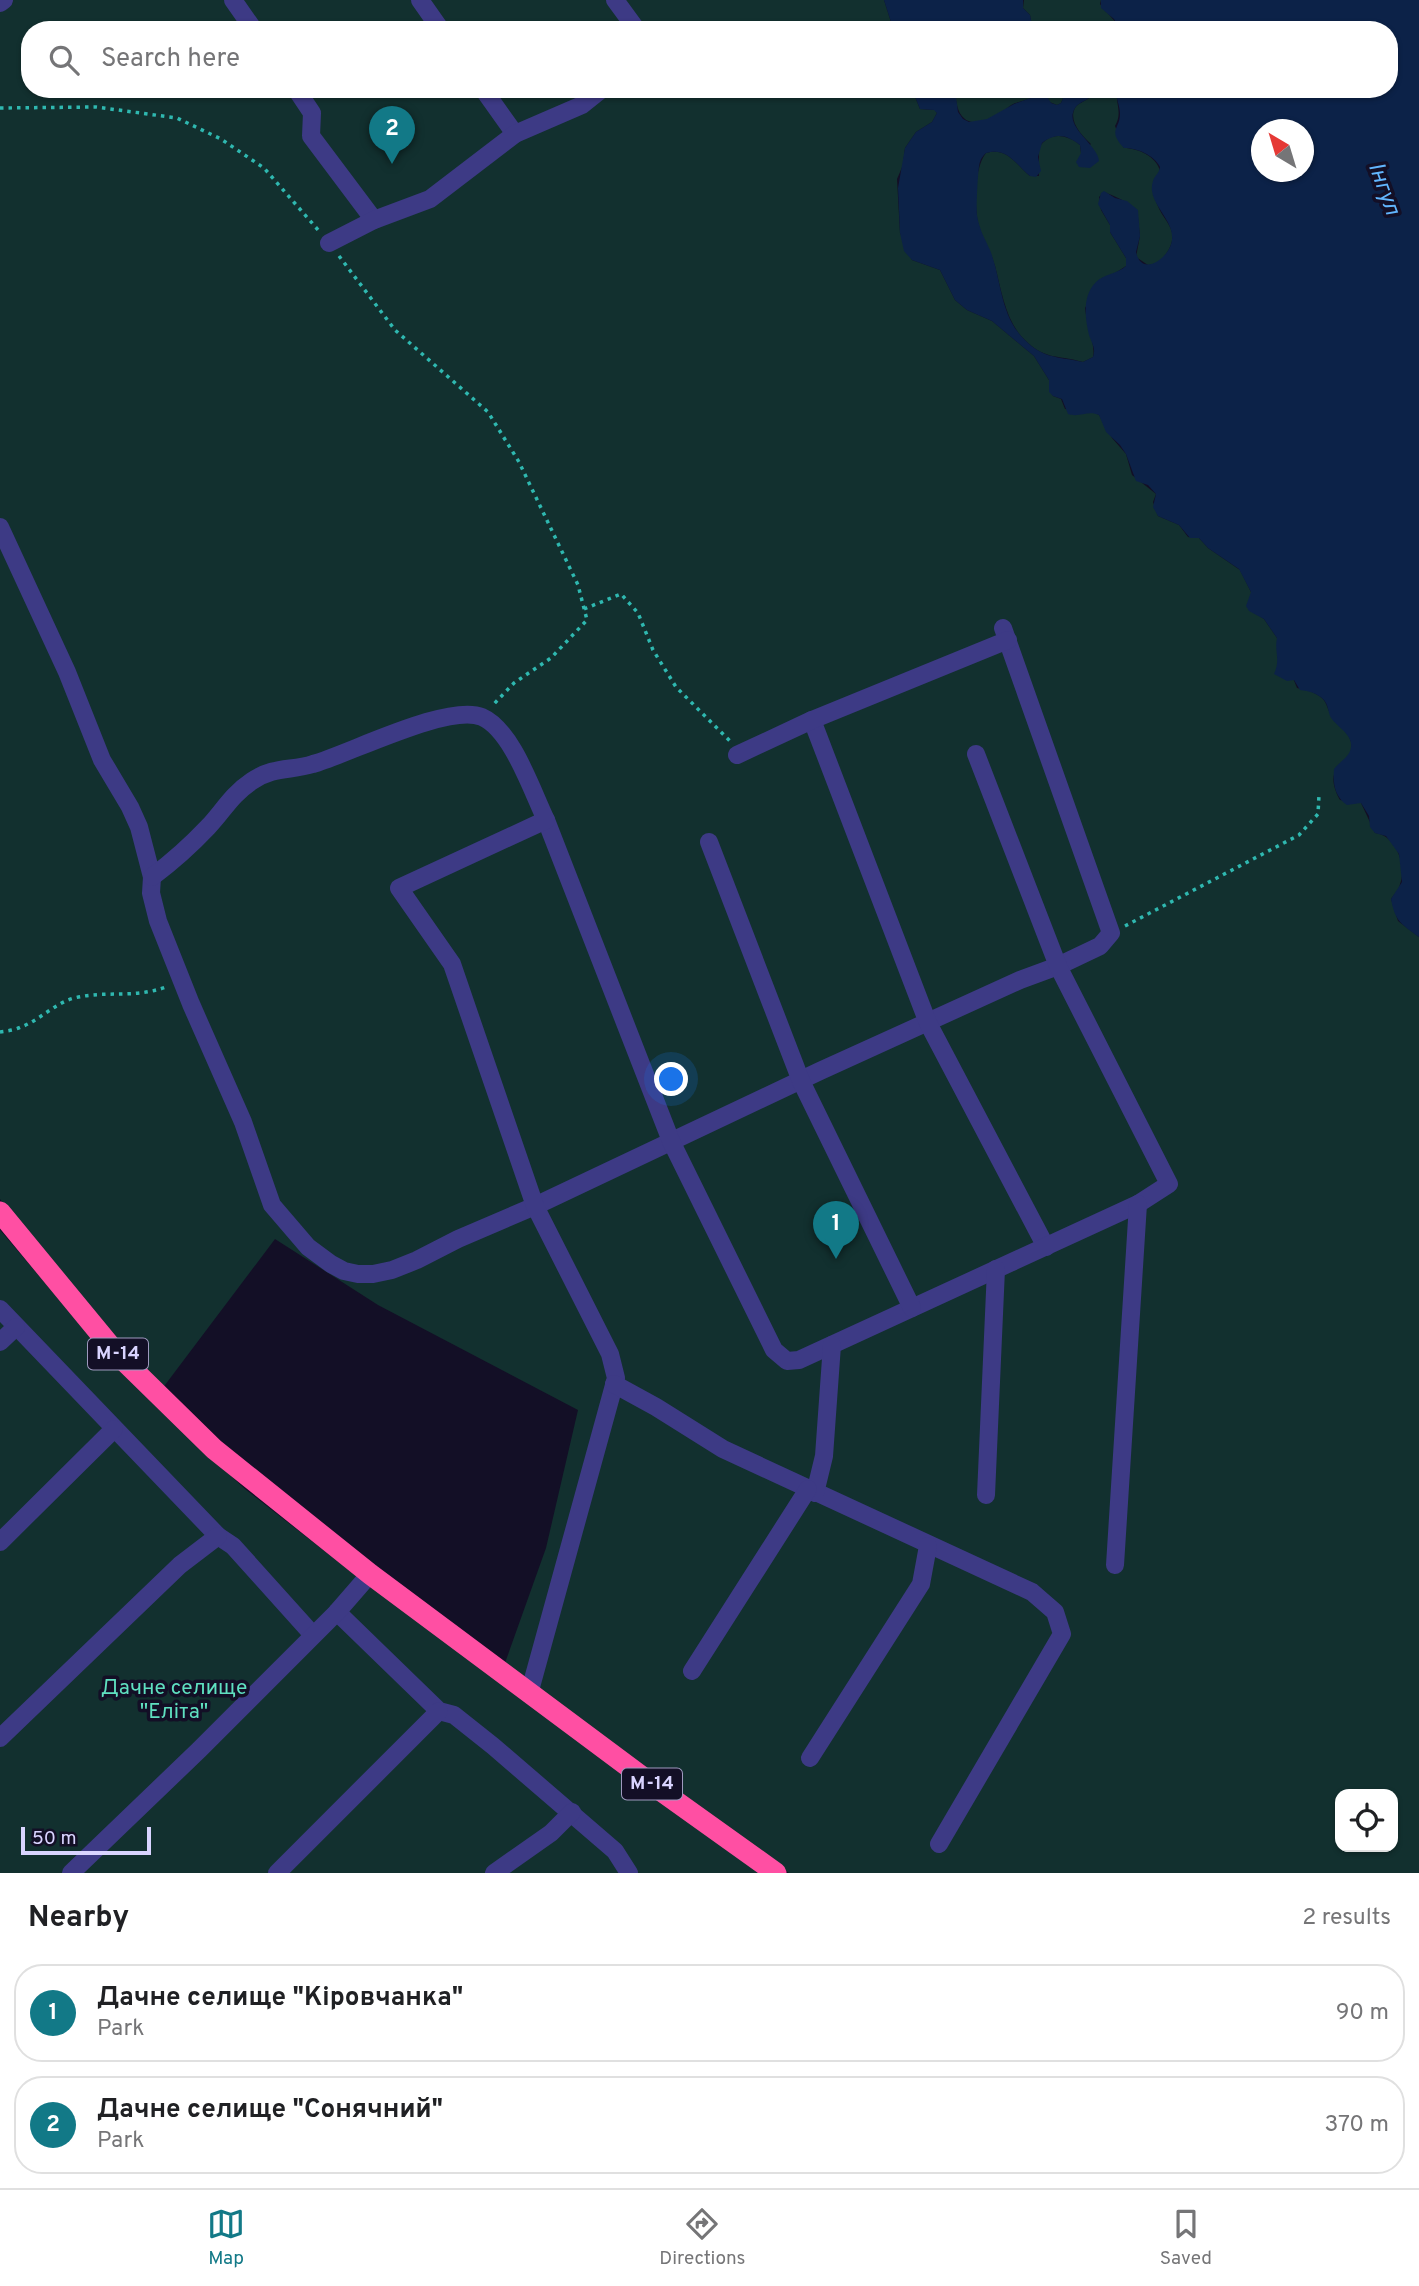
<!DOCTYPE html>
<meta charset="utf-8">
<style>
body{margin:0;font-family:Overpass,sans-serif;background:#f6f6f6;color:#202124}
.controls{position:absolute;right:21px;bottom:21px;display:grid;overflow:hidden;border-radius:14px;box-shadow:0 2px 5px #0004}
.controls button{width:63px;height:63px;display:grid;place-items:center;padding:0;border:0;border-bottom:2px solid #e0e0e0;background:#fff;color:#202124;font:35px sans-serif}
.compass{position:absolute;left:1251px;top:119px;width:63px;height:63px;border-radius:50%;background:#fff;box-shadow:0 2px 5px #0004;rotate:322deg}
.scale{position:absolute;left:21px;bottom:18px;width:130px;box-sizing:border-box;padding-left:7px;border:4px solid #d9d4ff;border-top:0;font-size:19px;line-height:24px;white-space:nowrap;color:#d9d4ff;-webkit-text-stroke:5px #130f26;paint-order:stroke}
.you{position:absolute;left:672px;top:1080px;width:24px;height:24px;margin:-18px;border:5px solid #fff;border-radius:50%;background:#1a73e8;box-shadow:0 0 0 10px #1a73e833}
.badge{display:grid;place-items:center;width:46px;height:46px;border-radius:50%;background:#127987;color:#fff;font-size:23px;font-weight:700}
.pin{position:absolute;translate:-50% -58px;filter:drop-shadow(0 2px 4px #0008)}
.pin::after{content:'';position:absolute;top:37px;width:24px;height:21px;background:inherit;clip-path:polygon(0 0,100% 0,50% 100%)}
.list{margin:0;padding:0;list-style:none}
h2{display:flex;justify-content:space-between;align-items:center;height:91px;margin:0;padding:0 28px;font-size:30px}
h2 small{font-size:23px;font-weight:400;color:#757577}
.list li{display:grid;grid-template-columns:46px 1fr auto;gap:21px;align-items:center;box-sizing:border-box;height:98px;margin:0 14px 14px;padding:0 14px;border:2px solid #e0e0e0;border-radius:28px}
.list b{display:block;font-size:26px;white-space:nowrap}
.list p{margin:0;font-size:23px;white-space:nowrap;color:#757577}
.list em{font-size:23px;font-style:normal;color:#757577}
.icon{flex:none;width:38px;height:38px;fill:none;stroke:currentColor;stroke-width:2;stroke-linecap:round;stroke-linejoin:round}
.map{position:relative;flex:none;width:1419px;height:1873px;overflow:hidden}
.search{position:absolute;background:#fff;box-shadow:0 2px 5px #0004;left:21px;right:21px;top:21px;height:77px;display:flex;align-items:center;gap:18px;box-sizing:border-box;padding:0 24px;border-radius:28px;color:#757577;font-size:26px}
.sheet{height:315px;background:#fff}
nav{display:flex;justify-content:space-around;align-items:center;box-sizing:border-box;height:98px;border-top:2px solid #e0e0e0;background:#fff;font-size:19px;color:#757577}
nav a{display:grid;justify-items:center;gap:4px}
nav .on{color:#127987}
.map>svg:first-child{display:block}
</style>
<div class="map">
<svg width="1419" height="1873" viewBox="0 0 1419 1873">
<rect width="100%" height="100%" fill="#130f26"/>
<g fill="#12302f" fill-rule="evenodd">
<path d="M0,0H884L891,22L899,30H30V89H912L920,109L935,110L937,113L932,122L916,132L905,148L903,165L897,179L900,233L912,260L940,270L955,300L967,310L992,321L1034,356L1049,380V390L1053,396L1061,399L1065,409L1093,412L1099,415L1112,438L1126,454L1132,475L1156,494L1153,502L1158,516L1179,525L1188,537L1199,538L1208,548L1240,570L1251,592L1253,612L1264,619L1277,638L1297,688C1306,690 1315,692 1322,698C1327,703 1327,708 1330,713C1336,723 1351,733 1352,746C1352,765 1320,763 1340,800L1361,803L1375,833C1396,835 1407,866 1400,884C1399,890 1394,894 1391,899L1398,921L1419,937V1873H789L505,1663L546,1548L578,1410L378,1305L275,1239L162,1389L122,1349L15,1220L0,1199ZM1340,1794H1393V1847H1340Z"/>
<path d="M1024,0H1101L1100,4C1106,13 1115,19 1120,30H1033L1030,15L1023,8Z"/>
<path d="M955,89H1067L1061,103L1057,105L1035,96C1028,100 1022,101 1015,103C1010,105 1005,110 1001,113C972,130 956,124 955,89Z"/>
<path d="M1089,89H1117C1115,104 1123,112 1115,126L1124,148C1138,148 1157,157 1160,171L1153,182C1153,189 1154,197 1157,204C1164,223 1182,230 1166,254C1161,261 1157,265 1148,265L1136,257L1140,236L1137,210C1127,202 1116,196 1104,192L1099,197L1101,210L1110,225V232L1126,258V266L1109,277L1102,278L1085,308C1086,320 1096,347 1093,357L1083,362C1055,354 1044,361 1021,336C1005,317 1001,289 995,266C991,252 983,240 979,226C974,209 974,167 986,153C1008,147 1015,164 1030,176H1039V148C1049,131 1067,134 1080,145L1081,153L1091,144C1082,136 1068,121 1075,108C1077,104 1085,101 1089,98Z"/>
<path d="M0,1230L109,1358L205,1452L245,1489L359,1578L760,1873H0Z"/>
</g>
<g fill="#0c2248" fill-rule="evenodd">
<path d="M884,0H1023V8L1030,15L1033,30H899L891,22Z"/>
<path d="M1101,0H1419V937C1401,924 1395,921 1391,899L1402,882L1399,854L1386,836L1375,833L1370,827L1369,816L1361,803L1347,805C1334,796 1333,783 1334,769C1339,762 1350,757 1351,747C1353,734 1335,726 1330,716C1328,710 1328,705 1324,700C1317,693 1309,691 1300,690L1294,680L1287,681L1274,674C1281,659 1274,652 1277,638L1264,619L1249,611L1246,606L1251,592L1239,569L1208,548L1199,538H1190L1179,525L1158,516L1153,507L1156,494L1148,485L1136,481L1126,454L1120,445L1106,432L1099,415C1088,410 1079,418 1068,414L1062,399L1053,396L1049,392V380L1034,356L992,321L967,310L955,300L940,270L912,260L904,251L900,233L898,188L905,148L916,132L932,122L937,113L934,110L920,109L912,89H955L958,112L963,119L969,122L987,119L1014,104L1039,95L1048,98L1051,103L1057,105L1061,103L1067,89H1089V98C1085,101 1078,103 1075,108C1063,127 1098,144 1099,161L1090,168L1079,167L1076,162L1081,153L1080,145C1067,135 1056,132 1042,143L1038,157L1041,171L1036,177L1030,176C1015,164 1008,147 986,153C983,156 981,158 980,162C978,165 976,210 977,215C979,229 985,239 990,250C1001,278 1000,312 1021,336C1042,359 1055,356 1083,362L1093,357C1096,348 1092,344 1089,335C1085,318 1082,296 1096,282C1104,274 1117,274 1126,266V258L1110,232V225L1098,204L1101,193L1104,191L1115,198L1127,201L1138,210L1140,236L1136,252C1141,275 1163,262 1170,247C1181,222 1145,205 1153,181C1154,176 1159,174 1160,167C1154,155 1137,148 1124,148C1107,130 1120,129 1120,114C1120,105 1115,98 1117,89H1389V30H1120L1114,19L1101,8ZM1262,130H1304V172H1262Z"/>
</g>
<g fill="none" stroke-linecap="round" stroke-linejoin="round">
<g stroke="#2fb8b0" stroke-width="3.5" stroke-dasharray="3.5 5" stroke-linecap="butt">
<path d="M0,108L96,107L177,118L221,139L264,168L319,231"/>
<path d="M339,256L395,330L488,412L519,462L578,585L587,620L551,658L514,683L492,706"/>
<path d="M584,609L621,594L638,613L653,650L676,687L730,741"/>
<path d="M1125,926L1299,835L1318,814L1319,795"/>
<path d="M0,1032C7,1031 15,1030 21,1027C40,1020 55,1003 74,998C107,990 133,999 166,987"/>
</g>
<g stroke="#3d3a85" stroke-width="18">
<path d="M233,0L254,30"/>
<path d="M420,0L441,30"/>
<path d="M615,0L637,30"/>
<path d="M0,3L4,0"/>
<path d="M296,89L312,113L311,136L374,220"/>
<path d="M483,89L515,134"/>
<path d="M329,243L374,220L430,199L515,134L582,105L602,89"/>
<path d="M0,527L67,672L102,760L130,807L139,827L152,877L151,893L158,921L191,1004L243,1122L272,1205L308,1247L331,1264L344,1271L358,1274H373L392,1270L417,1260L458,1239L535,1206L820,1071L1020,980L1058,966L1100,946L1111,933L1003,628"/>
<path d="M812,720L928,1023L1046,1247"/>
<path d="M737,755L812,720L1008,640"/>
<path d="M546,820L671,1141L774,1350L787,1361L799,1360L1138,1204L1169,1184L1058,966L976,754"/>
<path d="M709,842L801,1081L912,1308"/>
<path d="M152,877C172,862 191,845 208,827C225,809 230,796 252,781C274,766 291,771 313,764C349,754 448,703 482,717C512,730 532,791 546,820L399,888L452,964L535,1206L610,1354L616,1378L529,1694"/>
<path d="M0,1309L218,1536L233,1546L313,1635"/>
<path d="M0,1342L16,1327"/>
<path d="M614,1384L656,1407L723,1449L1032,1592L1055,1612L1062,1634L939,1844"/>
<path d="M815,1493L824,1456L832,1345"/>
<path d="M986,1495L996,1269"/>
<path d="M0,1542L114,1429"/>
<path d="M1115,1565L1138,1204"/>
<path d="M337,1612L439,1711L454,1715L493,1746L615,1851L629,1873"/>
<path d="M692,1671L808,1489"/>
<path d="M0,1738L180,1565L218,1536"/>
<path d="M810,1758L921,1584L928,1546"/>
<path d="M71,1873L199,1750L337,1612L370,1574"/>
<path d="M277,1873L439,1711"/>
<path d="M494,1873L551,1833L572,1812"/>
</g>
<path stroke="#ff4fa3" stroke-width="21" d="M0,1212L117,1354L214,1449L370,1574L653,1785L776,1873"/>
</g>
<g text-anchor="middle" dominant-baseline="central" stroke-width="7" stroke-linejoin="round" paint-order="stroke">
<g fill="#130f26" stroke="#9e99be" stroke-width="2">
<rect x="88" y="1338.5" width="60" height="31" rx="5"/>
<rect x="622" y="1768.5" width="60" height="31" rx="5"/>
</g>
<g font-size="19" font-weight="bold" fill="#d9d4ff">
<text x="118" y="1354">М-14</text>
<text x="652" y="1784">М-14</text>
</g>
<g font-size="21" fill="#5fe0c0" stroke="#130f26">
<text x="174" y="1688">Дачне селище<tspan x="174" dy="24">"Еліта"</tspan></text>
</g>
<g font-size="23" font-style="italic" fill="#62b6ff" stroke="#130f26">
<text transform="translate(1383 189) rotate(70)">Інгул</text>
</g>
</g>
</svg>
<div class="controls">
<button><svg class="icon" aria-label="locate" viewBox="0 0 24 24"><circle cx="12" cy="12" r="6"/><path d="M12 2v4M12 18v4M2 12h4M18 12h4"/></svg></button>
</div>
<svg class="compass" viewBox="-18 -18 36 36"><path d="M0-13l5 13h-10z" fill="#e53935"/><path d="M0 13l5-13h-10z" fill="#757577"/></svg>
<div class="scale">50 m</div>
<div class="you"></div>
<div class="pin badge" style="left:836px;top:1259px">1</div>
<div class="pin badge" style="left:392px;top:164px">2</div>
<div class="search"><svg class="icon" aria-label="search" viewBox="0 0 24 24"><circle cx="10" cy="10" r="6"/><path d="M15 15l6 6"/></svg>Search here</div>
</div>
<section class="sheet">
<h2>Nearby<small>2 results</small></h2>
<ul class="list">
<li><span class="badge">1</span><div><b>Дачне селище &quot;Кіровчанка&quot;</b><p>Park</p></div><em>90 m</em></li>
<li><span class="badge">2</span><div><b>Дачне селище &quot;Сонячний&quot;</b><p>Park</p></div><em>370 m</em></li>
</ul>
</section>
<nav>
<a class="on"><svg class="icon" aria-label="map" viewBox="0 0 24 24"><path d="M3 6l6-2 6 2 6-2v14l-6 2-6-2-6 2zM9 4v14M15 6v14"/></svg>Map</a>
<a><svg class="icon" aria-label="directions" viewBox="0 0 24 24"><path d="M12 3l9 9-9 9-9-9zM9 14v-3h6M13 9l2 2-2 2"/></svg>Directions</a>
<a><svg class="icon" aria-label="saved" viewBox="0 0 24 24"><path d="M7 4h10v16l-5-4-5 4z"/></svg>Saved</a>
</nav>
